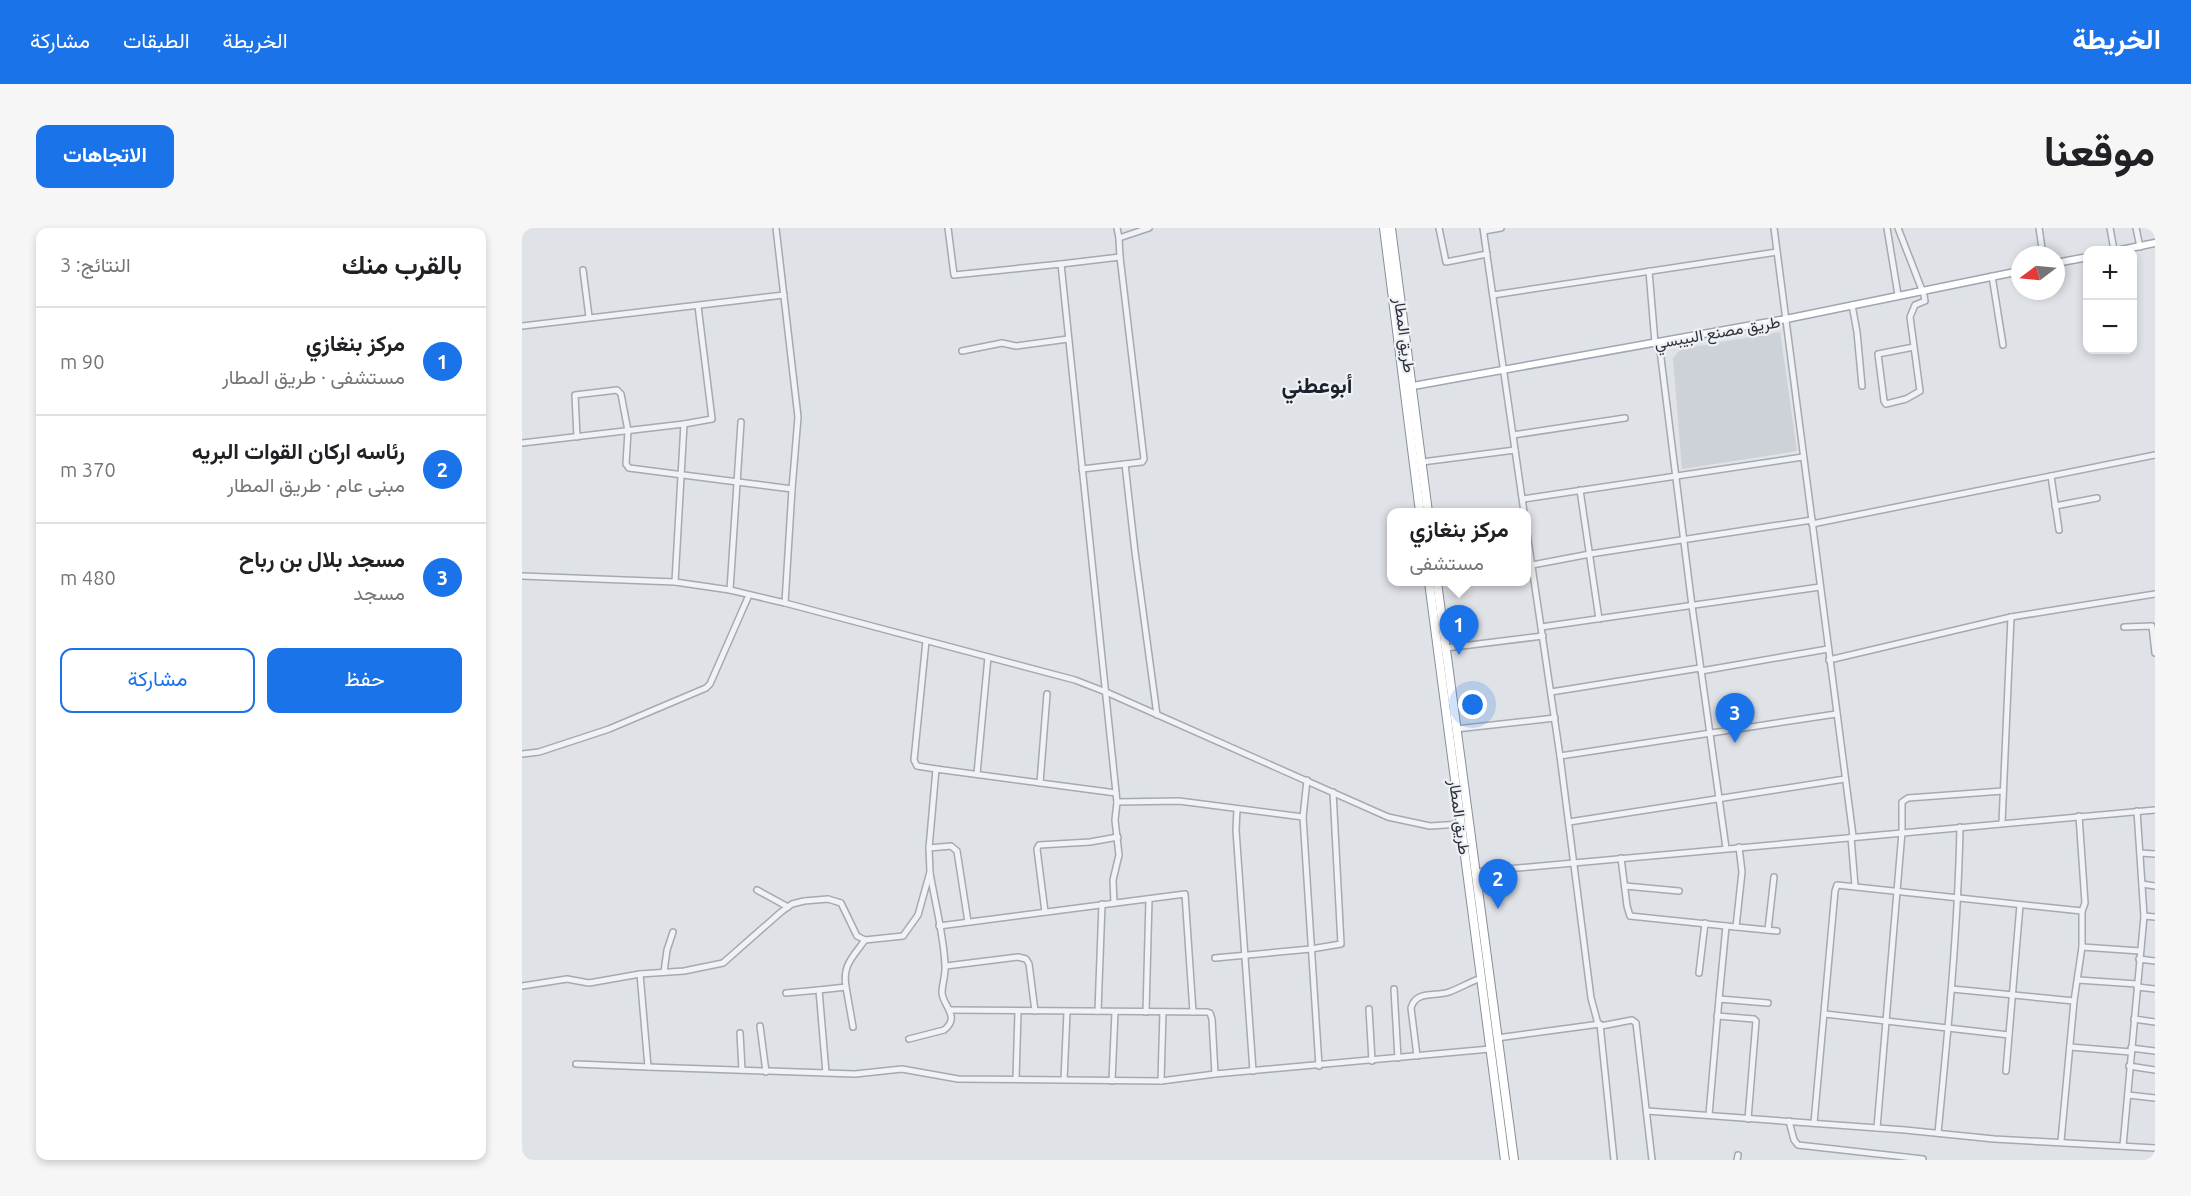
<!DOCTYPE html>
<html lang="ar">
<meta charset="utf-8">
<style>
body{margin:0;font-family:Ubuntu,Vazirmatn,sans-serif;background:#f6f6f6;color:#202124;direction:rtl}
.controls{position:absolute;right:18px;top:18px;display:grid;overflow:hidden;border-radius:12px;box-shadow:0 3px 9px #0003}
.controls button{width:54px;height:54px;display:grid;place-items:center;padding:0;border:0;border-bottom:2px solid #e0e0e0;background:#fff;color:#202124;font:30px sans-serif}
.compass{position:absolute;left:1489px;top:18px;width:54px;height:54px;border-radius:50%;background:#fff;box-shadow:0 3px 9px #0003;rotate:254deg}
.you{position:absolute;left:951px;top:477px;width:21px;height:21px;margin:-15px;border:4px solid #fff;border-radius:50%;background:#1a73e8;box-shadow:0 0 0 9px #1a73e833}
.badge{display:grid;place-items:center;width:39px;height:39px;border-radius:50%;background:#1a73e8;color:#fff;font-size:20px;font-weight:700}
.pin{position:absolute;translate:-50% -50px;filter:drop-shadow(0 2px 3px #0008)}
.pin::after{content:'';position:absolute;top:32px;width:21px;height:18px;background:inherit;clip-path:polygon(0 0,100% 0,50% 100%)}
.popup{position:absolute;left:865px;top:280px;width:144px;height:78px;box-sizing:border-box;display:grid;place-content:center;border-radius:12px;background:#fff;filter:drop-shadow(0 2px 4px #0005);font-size:20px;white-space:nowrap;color:#757577}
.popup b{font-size:22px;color:#202124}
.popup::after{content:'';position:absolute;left:50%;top:100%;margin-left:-12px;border:12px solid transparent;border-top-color:#fff}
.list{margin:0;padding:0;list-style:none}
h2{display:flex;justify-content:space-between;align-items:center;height:78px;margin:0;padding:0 24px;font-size:26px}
h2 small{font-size:20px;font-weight:400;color:#757577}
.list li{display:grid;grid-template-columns:39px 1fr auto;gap:18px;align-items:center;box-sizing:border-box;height:108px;padding:0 24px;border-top:2px solid #e0e0e0}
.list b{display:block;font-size:22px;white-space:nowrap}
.list p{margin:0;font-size:20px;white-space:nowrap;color:#757577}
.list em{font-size:20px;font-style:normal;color:#757577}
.actions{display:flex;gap:12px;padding:18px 24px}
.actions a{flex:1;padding:14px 0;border:2px solid #1a73e8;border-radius:12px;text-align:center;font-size:21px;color:#1a73e8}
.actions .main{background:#1a73e8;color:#fff}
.map{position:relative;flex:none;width:1633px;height:932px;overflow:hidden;direction:ltr;border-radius:12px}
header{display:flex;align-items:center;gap:36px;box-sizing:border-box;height:84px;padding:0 30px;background:#1a73e8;color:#fff}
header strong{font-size:28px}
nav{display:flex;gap:33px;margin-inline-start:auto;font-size:21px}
.intro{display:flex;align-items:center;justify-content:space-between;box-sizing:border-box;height:144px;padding:0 36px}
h1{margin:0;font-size:42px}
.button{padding:15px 27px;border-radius:12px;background:#1a73e8;color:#fff;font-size:21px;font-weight:700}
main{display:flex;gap:36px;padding:0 36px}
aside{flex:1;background:#fff;border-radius:12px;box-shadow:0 3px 9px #0003}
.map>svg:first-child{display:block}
</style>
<header>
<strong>الخريطة</strong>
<nav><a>الخريطة</a><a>الطبقات</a><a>مشاركة</a></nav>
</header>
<div class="intro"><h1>موقعنا</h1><a class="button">الاتجاهات</a></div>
<main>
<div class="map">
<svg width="1633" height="932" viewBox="0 0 1633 932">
<rect width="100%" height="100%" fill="#dfe2e7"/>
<path fill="#cdd1d8" d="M1258,104L1275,223L1160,241L1151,130L1159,121Z"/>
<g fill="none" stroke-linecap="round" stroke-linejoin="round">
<defs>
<g id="minor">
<path d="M254,0L276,189L270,261L263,375"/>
<path d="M426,0L432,47L539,36L595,574L657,573L781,589"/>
<path d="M595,0L597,10"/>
<path d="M917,0L924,34L965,26"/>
<path d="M961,0L1002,284"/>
<path d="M1252,0L1331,608"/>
<path d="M1365,0L1376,67"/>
<path d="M1376,0L1400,62"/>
<path d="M1517,0L1521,27"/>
<path d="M1588,0L1592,22"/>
<path d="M1614,0L1618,19"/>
<path d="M962,3L979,0"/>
<path d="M598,29L597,10L627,0"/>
<path d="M539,36L598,29L622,231L620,234L560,241"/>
<path d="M61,42L67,89"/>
<path d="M1127,43L1133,115"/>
<path d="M1470,48L1481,117"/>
<path d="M971,67L1255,24"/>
<path d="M1330,77L1335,104L1340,158"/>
<path d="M0,98L262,67"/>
<path d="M1137,114L1170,378L1204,620"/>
<path d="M1392,119L1356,126L1362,173L1364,176L1384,171L1398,163L1388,89L1393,77L1403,73L1401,62"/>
<path d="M440,123L480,115L494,118L546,111"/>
<path d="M162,196L190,191L176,78"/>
<path d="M991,207L1103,190"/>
<path d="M55,209L53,167L95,162L99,166L106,203L104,236L107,240L270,261"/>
<path d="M0,215L162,196L153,354"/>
<path d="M900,234L993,222"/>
<path d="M603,236L613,324L635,487"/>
<path d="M1529,248L1537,302"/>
<path d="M1058,262L1077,391"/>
<path d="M1001,271L1281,229"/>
<path d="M1533,278L1575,270"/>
<path d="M1290,296L1633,227"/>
<path d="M1004,298L1038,528L1069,770L1076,796"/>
<path d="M1010,337L1068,326L1290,292"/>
<path d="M0,348L153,354L208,362L263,375L553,452L584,464L866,589L908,598L939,596"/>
<path d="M208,362L219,194"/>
<path d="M1019,399L1298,359"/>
<path d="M1602,399L1630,398L1633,425"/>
<path d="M404,413L392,532L395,538L414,541"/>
<path d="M924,420L1021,408"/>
<path d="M1307,432L1489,389L1633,366"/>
<path d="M1179,443L1306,421"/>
<path d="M1029,464L1178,440"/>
<path d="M934,501L1033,490"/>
<path d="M0,526L17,524L87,501L184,460L188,456L227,367"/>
<path d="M1038,528L1314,486"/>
<path d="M455,546L466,429"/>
<path d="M785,552L781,589L797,838"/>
<path d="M518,555L525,466"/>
<path d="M715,581L714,602L731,843"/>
<path d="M1047,594L1323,551"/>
<path d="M1480,595L1489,389"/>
<path d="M1329,609L1333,658"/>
<path d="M407,620L429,618L435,623L446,694"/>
<path d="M1618,625L1633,626"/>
<path d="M1099,630L1105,678L1108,688L1204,698L1197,771"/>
<path d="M953,644L1633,582"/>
<path d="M1620,656L1633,658"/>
<path d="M1103,658L1157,663"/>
<path d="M235,662L266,679"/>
<path d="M592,675L591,652L597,627L593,592L595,574"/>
<path d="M523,684L515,621L517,617L568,614L596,609"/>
<path d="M1622,688L1633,689"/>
<path d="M417,698L663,666L671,784"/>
<path d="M1204,698L1255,703"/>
<path d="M1214,699L1220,644L1217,619"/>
<path d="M1246,702L1252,649"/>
<path d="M1560,719L1618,723"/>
<path d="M693,730L789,721L819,716L811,564"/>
<path d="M1617,731L1633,733"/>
<path d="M424,738L496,729L504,731L507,736L513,783"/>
<path d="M142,744L145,722L151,704"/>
<path d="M1177,745L1183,695"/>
<path d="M1556,752L1615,756"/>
<path d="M0,758L45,751L67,755L118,746L162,743L201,735L259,684L270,676L282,673L306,671L319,675L335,708L343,712L381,708L396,687L408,644L407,620L414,541L594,565"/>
<path d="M324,759L331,799"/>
<path d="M1615,759L1633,761"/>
<path d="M872,761L876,830"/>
<path d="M1430,761L1552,773"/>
<path d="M297,762L324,759C320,737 331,729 343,712"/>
<path d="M847,781L850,833"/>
<path d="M428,782L685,784L688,785L690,791L693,846"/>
<path d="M576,783L580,676"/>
<path d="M624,784L627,671"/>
<path d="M1303,786L1487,807L1484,843"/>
<path d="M1195,788L1232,791L1234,793L1226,891"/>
<path d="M1612,791L1633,794"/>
<path d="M238,798L244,844"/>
<path d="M1079,798L1110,792L1114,795L1130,932"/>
<path d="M218,805L220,842"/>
<path d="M1487,807L1498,677"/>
<path d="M975,810L1078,796L1092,932"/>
<path d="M387,811L422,802C439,789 421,778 420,765C420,756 424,746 423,737C422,709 413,674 408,645"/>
<path d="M1548,819L1609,824"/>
<path d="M1609,820L1633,823"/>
<path d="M895,828L889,780C894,762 913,769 927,764C938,760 948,754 959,750"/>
<path d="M54,836L126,839L118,746"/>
<path d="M1607,838L1633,842"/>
<path d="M126,839L304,845L297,762L264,765"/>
<path d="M304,845L333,846L380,841L436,851L639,853L693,846L968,821"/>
<path d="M494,851L496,784"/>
<path d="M542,852L545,784"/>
<path d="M590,853L593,784"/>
<path d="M639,853L641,784"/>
<path d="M1606,867L1633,870"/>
<path d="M1125,883L1383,902L1472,911L1633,920"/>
<path d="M1187,887L1197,771L1246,775"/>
<path d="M1267,893L1272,912L1276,917L1401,931"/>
<path d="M1292,895L1313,663L1315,657L1560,683"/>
<path d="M1355,900L1380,604V574L1386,570L1481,563"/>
<path d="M1416,905C1426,803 1436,701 1438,599"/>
<path d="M1539,913L1552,773L1560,719V683L1563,675L1557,588"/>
<path d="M1601,918L1622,688L1615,583"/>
<path d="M1215,932L1216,927"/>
</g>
<g id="major">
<path d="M1599,22L1633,15"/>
<path d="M1534,35L1566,29"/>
<path d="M891,158L1264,91L1498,43"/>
</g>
<g id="highway">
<path d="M862,0L898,284"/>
<path d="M869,0L906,284"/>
<path d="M907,354L983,932"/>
<path d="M915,354L992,932"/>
</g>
</defs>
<use href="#minor" stroke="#a5a9b0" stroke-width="8"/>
<use href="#major" stroke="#9fa6b1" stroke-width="9"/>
<use href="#highway" stroke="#878f9c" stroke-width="10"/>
<use href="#minor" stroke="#f1f2f5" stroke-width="5"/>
<use href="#major" stroke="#fff" stroke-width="6"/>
<use href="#highway" stroke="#fff" stroke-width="8"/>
</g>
<g text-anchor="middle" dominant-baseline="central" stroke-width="4.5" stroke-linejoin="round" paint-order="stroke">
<g font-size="16" fill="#29303c" stroke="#eef0f4">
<text transform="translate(1195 104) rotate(-10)">طريق مصنع البيبسي</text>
<text transform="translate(883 107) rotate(82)">طريق المطار</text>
<text transform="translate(938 589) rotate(82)">طريق المطار</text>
</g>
<g font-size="22" font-weight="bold" fill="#1b212d" stroke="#eef0f4">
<text x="795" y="156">أبوعطني</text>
</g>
</g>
</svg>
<div class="controls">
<button>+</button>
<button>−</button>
</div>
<svg class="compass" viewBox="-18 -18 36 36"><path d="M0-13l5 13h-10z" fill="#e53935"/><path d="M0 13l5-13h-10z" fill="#757577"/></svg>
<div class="you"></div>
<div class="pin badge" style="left:937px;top:427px">1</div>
<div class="popup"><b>مركز بنغازي</b>مستشفى</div>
<div class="pin badge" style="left:976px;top:681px">2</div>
<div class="pin badge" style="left:1213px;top:515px">3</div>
</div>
<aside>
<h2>بالقرب منك<small>النتائج: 3</small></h2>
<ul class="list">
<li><span class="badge">1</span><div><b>مركز بنغازي</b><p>مستشفى · طريق المطار</p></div><em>90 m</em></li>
<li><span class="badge">2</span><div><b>رئاسه اركان القوات البريه</b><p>مبنى عام · طريق المطار</p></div><em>370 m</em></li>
<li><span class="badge">3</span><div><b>مسجد بلال بن رباح</b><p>مسجد</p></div><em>480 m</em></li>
</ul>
<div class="actions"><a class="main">حفظ</a><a>مشاركة</a></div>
</aside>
</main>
